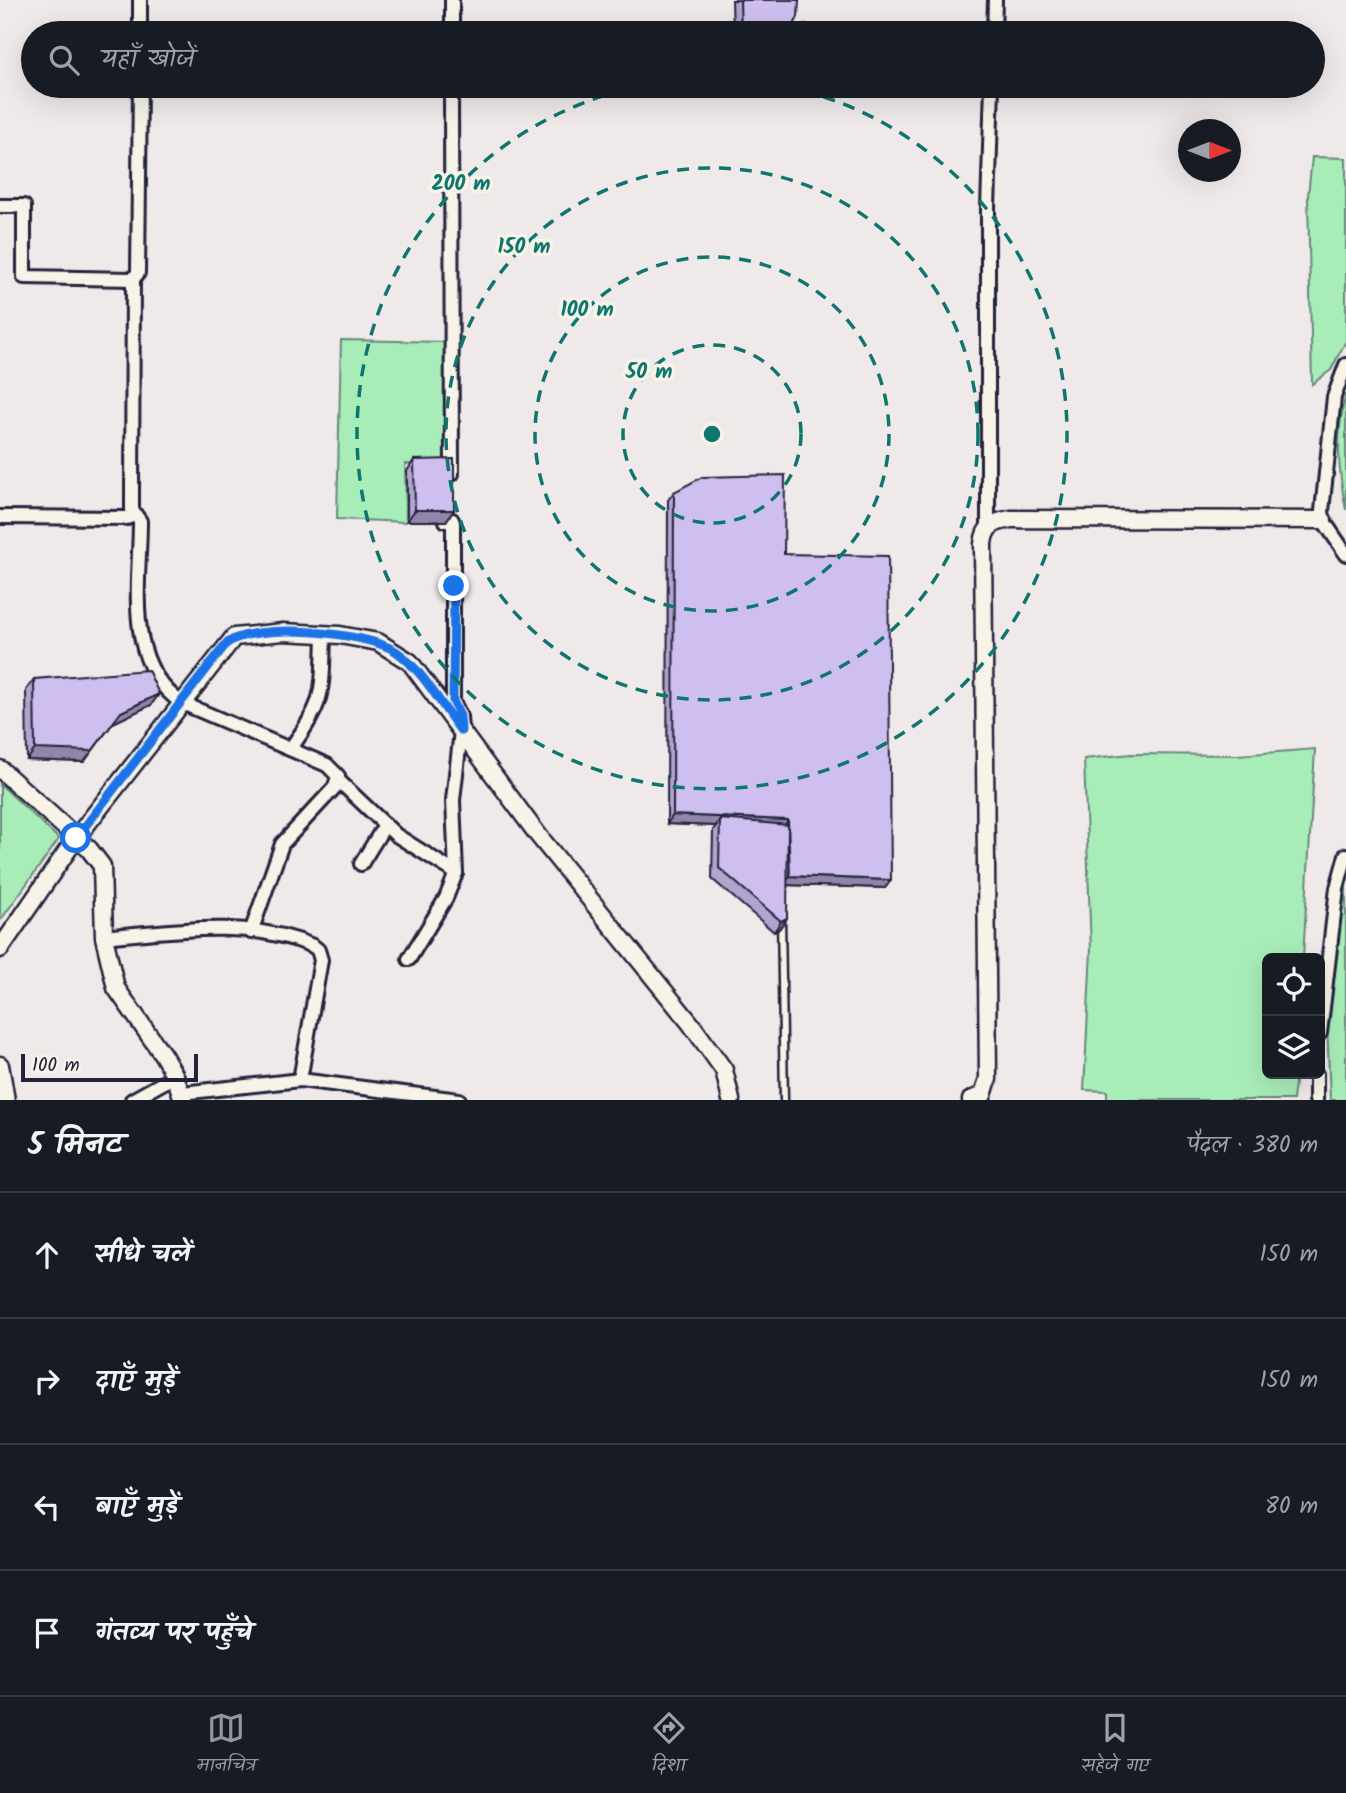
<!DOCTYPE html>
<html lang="hi">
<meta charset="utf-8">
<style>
body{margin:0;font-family:Kalam,"Playpen Sans Deva",sans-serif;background:#242831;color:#f1f3f6}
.controls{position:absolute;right:21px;bottom:21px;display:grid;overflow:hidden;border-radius:10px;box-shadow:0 7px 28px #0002}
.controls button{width:63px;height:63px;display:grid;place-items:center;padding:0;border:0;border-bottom:2px solid #363941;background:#171b24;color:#f1f3f6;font:35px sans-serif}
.compass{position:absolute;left:1178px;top:119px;width:63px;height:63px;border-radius:50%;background:#171b24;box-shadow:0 7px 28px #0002;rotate:90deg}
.scale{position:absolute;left:21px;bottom:18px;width:177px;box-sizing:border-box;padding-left:7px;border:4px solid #22223b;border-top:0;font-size:19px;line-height:24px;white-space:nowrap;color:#22223b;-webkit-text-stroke:5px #f7f3e8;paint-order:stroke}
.stop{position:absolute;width:21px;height:21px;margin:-16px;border:5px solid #1a73e8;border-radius:50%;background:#fff}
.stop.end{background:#1a73e8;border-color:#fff;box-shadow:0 2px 7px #0008}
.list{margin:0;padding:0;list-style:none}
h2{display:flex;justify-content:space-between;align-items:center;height:91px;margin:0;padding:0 28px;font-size:30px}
h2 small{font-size:23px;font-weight:400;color:#9ea1a6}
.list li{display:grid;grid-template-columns:46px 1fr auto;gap:21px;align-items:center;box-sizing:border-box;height:126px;padding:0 28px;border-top:2px solid #363941}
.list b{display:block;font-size:26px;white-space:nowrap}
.list em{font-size:23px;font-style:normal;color:#9ea1a6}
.icon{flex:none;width:38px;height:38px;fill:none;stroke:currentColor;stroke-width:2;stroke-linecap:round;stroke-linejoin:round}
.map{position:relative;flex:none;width:1346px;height:1100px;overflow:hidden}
.search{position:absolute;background:#171b24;box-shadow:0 7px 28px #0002;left:21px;right:21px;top:21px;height:77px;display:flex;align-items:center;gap:18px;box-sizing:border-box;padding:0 24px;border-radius:38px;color:#9ea1a6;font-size:26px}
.sheet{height:595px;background:#171b24}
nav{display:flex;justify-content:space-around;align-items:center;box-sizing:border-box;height:98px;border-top:2px solid #363941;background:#171b24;font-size:19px;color:#9ea1a6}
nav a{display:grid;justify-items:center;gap:4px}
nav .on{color:#9495a2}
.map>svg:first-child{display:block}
</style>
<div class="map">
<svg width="1346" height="1100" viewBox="0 0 1346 1100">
<rect width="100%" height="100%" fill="#efe9ea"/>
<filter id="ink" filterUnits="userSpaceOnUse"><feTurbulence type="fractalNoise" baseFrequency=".0143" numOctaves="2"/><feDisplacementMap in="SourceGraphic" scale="14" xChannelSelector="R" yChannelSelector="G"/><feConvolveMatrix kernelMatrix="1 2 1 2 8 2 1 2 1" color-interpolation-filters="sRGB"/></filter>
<g filter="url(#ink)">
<g fill="#a8edb8" stroke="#65887a" stroke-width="2">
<path d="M1312,157L1346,158V341L1331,370L1312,384L1308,196Z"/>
<path d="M341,340L446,342V466L405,464L406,522L337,519Z"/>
<path d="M1346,394V510C1338,469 1335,435 1346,394Z"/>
<path d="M1315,749L1303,958H1267V1074H1296L1293,1100H1107V1091L1084,1090L1091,950L1084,759L1131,754L1238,755Z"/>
<path d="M0,784L59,839L0,921Z"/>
<path d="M1346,881V1100H1330L1327,1023Z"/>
</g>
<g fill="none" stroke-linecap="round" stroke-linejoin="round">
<defs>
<path id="service" d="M781,918L784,1100"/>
<g id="minor">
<path d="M140,33V0"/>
<path d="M452,33V0"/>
<path d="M797,33H970"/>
<path d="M994,33L995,0"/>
<path d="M140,86L138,273L133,279L132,493V510L140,521C140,583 123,663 182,703L327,765L338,776L335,787L282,844L251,932"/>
<path d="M451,86L452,474"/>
<path d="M0,206H24V277L133,279"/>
<path d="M1346,365L1334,397L1322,511L1323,520L1346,554"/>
<path d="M0,517L127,518L135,515"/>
<path d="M988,528V208L992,86"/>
<path d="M290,749C326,701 322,692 324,634"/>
<path d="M338,780L396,835L456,873"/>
<path d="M361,864L385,825"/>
<path d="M104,937C172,931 248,918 313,946L318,950L321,960L300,1080"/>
<path d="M409,959L446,898L456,873L453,800L461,731L460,716L453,701V523L452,520L446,521"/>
<path d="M1320,1033L1337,888L1346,855"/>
<path d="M1316,1074V1100"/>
<path d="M182,1093L300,1080L459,1100"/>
<path d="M132,1100L175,1076"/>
</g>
<g id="tertiary">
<path d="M0,769L89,849L102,866L104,937L116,988L163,1055L175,1076L183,1100"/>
<path d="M0,949L76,838L234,637L283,632L340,635L378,642L410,662L538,835L691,1024L724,1070L731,1100"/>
<path d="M0,1065L6,1100"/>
<path d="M971,1100L983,1095L988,1079L983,544C985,525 994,522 1011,519L1323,520"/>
</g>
</defs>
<use href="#service" stroke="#22223b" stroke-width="11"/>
<use href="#minor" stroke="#22223b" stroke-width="18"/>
<use href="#tertiary" stroke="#22223b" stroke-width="21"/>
<use href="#service" stroke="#f7f3e8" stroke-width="6"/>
<use href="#minor" stroke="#f7f3e8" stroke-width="12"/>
<use href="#tertiary" stroke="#f7f3e8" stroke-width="16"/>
</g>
<g fill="#b1a4ce" stroke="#22223b" stroke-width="2">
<path d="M732,0H799L789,33H733Z"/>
<path d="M414,460L454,510L446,521H407V471Z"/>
<path d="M674,492L784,554L891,880L885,888L787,885V918L779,929L774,932L712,879L713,830L716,826L667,824L668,500Z"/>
<path d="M34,679L159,694L151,705L113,723L84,762L27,760L26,690Z"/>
</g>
<g fill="#9086a8" stroke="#22223b" stroke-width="2">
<path d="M415,510H454L446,521H407Z"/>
<path d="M159,694L151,705L113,723L84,762L27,760L35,749L121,712Z"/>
<path d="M673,815L788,820L783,828L720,819L716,826L667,824Z"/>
<path d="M790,876L891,880L885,888L784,885Z"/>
<path d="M787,918L779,929L774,932L781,921Z"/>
</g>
<g fill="#cebff0" stroke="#22223b" stroke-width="2">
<path d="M740,0H799L798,17L794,25L789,28L787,33H741Z"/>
<path d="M454,459V510H415L414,460Z"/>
<path d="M785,475L784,554L888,556L891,880L790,876L788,820L673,815L674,492L702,477Z"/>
<path d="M148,670L159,694L121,712L92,751L35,749L34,679Z"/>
<path d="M720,819L788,825L787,918L781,921L719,868Z"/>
</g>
</g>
<g fill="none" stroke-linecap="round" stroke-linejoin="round" filter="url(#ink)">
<path stroke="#1a73e8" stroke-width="9" d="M76,838L226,644C253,621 369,632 397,652C424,672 441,705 461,731L460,716L453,701L454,586"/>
</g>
<g fill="none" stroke="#0f766e" stroke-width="3.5" stroke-dasharray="12 9">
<circle cx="712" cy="434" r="89"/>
<circle cx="712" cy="434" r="177"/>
<circle cx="712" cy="434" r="266"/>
<path d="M783 86A355 355 0 1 1 641 86"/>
</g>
<circle cx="712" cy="434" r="10" fill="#0f766e" stroke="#f7f3e8" stroke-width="3.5"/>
<g font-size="21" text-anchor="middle" font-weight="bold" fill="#0f766e" stroke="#f7f3e8" stroke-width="7" stroke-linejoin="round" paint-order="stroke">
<text x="461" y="190">200 m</text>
<text x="524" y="253">150 m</text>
<text x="587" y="316">100 m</text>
<text x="649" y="378">50 m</text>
</g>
</svg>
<div class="controls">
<button><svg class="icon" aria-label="locate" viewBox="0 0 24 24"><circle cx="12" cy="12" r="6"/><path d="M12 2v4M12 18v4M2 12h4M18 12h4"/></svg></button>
<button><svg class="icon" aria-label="layers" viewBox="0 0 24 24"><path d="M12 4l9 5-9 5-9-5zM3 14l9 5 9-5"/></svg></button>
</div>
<svg class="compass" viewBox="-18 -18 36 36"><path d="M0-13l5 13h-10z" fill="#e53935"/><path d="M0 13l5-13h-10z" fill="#9ea1a6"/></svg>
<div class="scale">100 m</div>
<div class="stop" style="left:76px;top:838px"></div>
<div class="stop end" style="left:454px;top:586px"></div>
<div class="search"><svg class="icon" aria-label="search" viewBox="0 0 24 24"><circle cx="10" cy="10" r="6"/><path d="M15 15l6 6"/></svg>यहाँ खोजें</div>
</div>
<section class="sheet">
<h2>5 मिनट<small>पैदल · 380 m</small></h2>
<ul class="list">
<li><svg class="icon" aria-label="ahead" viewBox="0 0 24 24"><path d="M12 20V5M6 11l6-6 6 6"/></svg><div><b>सीधे चलें</b></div><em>150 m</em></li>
<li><svg class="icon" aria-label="right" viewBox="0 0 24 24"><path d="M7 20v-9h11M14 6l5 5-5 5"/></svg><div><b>दाएँ मुड़ें</b></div><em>150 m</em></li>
<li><svg class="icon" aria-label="left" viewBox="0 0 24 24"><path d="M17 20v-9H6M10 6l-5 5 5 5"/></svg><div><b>बाएँ मुड़ें</b></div><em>80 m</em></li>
<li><svg class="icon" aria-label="arrive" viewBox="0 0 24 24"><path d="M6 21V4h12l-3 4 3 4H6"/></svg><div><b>गंतव्य पर पहुँचे</b></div></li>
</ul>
</section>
<nav>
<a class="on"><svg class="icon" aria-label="map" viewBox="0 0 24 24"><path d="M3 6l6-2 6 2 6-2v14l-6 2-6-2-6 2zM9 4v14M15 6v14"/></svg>मानचित्र</a>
<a><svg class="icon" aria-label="directions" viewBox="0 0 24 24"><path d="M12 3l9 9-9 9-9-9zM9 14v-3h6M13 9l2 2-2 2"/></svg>दिशा</a>
<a><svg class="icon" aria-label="saved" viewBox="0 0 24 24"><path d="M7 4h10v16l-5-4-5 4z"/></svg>सहेजे गए</a>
</nav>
